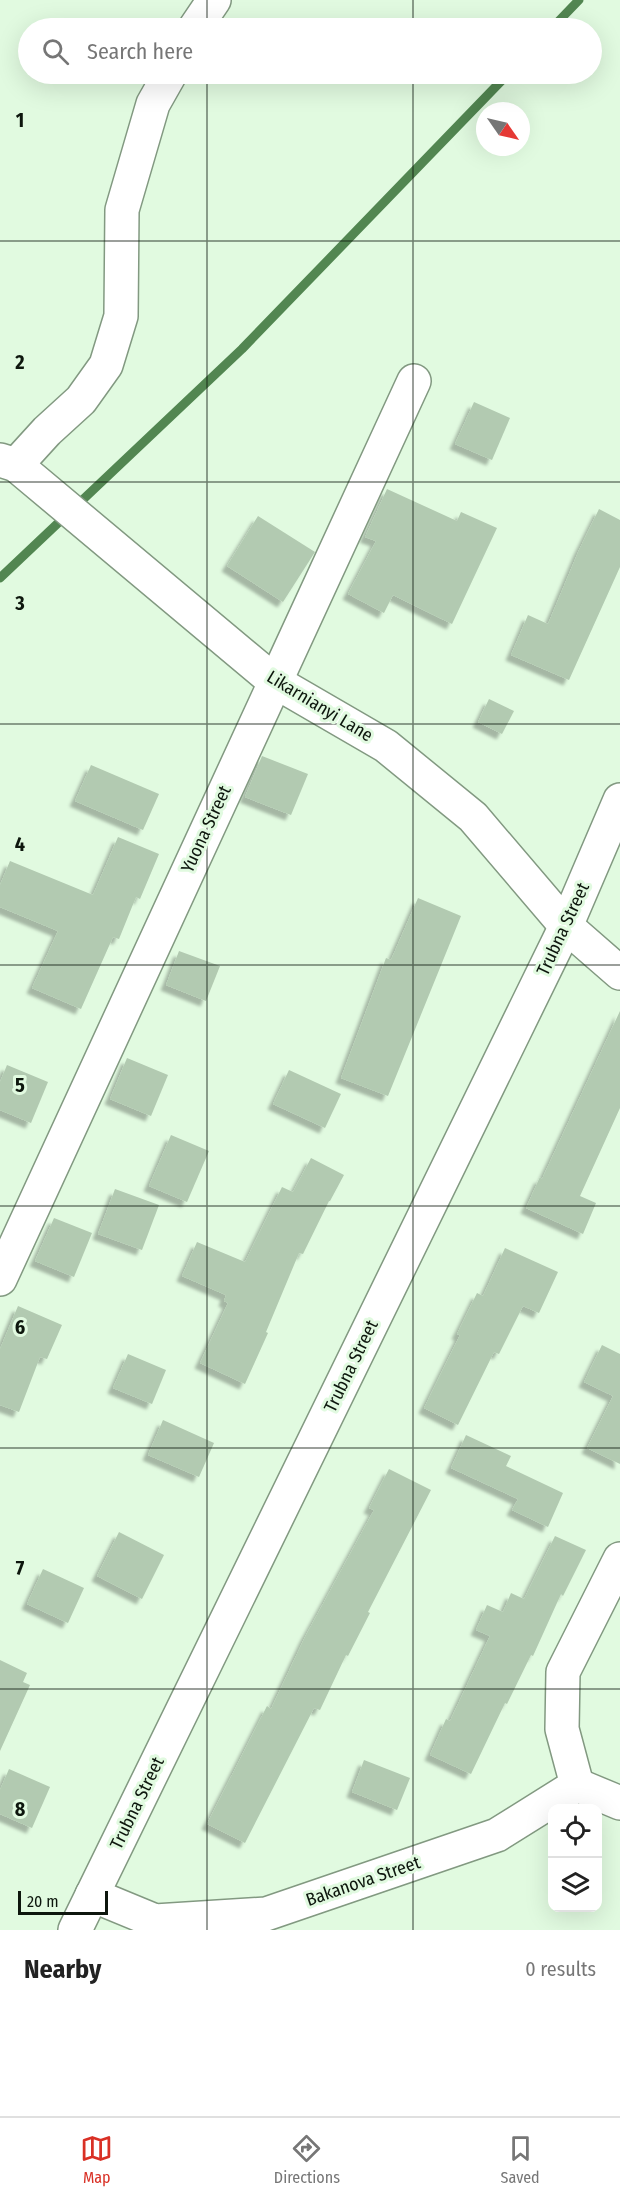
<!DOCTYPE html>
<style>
body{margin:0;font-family:"Fira Sans Condensed",sans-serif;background:#f6f6f6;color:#222}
.controls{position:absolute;right:18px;bottom:18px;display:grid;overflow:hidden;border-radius:12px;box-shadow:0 6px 24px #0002}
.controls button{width:54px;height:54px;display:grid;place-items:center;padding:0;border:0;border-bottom:2px solid #e0e0e0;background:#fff;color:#222;font:30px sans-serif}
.compass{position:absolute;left:476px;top:102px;width:54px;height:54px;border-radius:50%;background:#fff;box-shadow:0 6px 24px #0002;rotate:124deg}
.scale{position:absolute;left:18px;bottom:15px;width:90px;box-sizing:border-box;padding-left:6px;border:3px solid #0d160d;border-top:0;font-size:16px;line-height:21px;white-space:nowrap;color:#0d160d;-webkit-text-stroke:4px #e1fae0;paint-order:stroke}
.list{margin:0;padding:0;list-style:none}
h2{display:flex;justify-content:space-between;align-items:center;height:78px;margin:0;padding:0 24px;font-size:26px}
h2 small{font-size:20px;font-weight:400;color:#767676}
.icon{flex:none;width:33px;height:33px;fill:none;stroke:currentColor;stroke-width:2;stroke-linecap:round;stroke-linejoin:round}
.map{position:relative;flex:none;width:620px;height:1930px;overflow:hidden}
.search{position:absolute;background:#fff;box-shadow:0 6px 24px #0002;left:18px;right:18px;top:18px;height:66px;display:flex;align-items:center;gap:15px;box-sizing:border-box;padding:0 21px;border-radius:33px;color:#767676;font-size:22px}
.sheet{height:186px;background:#fff}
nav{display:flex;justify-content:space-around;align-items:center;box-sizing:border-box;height:84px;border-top:2px solid #e0e0e0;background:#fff;font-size:16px;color:#767676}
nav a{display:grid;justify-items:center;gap:3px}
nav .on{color:#d93025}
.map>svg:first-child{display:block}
</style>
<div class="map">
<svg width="620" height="1930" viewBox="0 0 620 1930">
<defs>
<filter id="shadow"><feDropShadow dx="-5.5" dy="5.5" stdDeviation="1.5" flood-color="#0004"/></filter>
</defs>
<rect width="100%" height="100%" fill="#e1fae0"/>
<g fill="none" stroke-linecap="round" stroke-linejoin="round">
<g stroke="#528651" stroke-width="9">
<path d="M552,28L579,0"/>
<path d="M0,578L242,349L508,74"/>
</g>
</g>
<g fill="#b2cab1" filter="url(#shadow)">
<path d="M474,402L510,418L492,460L455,444Z"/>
<path d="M387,489L457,521L461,512L497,528L452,624L393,595L384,613L348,594L376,541L365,537Z"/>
<path d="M599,509L620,520V567L569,680L511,655L528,615L548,624L579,550Z"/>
<path d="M258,516L315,552L283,602L227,566Z"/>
<path d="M489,699L514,711L502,734L478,722Z"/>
<path d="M262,756L308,774L291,815L245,797Z"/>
<path d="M91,765L159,794L143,830L75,801Z"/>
<path d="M118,837L159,854L140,899L136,897L119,939L113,937L81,1009L32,988L58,931L0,907V885L10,861L93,895Z"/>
<path d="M418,898L461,916L388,1096L341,1078L386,958L391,960Z"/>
<path d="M179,951L220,966L206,1001L166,985Z"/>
<path d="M620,1011V1108L580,1196L596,1203L583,1234L526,1208L540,1177L542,1179Z"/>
<path d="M127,1058L168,1075L151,1116L110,1099Z"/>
<path d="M7,1065L48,1082L31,1123L0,1110V1082Z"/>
<path d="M289,1070L341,1094L325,1128L273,1104Z"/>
<path d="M171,1135L209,1151L187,1202L149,1186Z"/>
<path d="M311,1158L344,1175L330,1201H329L303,1254L299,1253L266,1332L268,1333L245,1384L200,1363L228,1303L224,1301L226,1295L182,1276L197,1242L245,1262L282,1187L293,1192Z"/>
<path d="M115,1189L159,1205L142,1250L98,1234Z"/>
<path d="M54,1218L92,1233L74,1277L35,1261Z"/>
<path d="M505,1248L558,1272L539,1313L523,1306L499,1354L494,1352L458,1425L424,1408L460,1335L457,1334L477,1293L483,1296Z"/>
<path d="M18,1306L62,1325L47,1359L40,1357L19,1412L0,1405V1349Z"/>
<path d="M602,1345L620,1354V1464L587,1448L613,1396L584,1382Z"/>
<path d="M128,1354L166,1370L152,1404L113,1388Z"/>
<path d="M163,1420L214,1443L199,1477L148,1455Z"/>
<path d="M466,1435L511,1456L506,1466L563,1493L548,1527L512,1510L518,1499L451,1468Z"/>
<path d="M389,1469L431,1490L368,1612L370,1613L348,1656L346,1655L320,1710L314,1708L245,1843L207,1824L267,1706L271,1709L305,1637L374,1510L369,1508Z"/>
<path d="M119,1532L164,1555L142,1599L97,1576Z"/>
<path d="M555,1536L586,1550L563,1596L561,1594L533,1656L531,1655L507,1704L505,1703L471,1774L430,1755L446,1719L450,1721L490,1636L476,1630L487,1605L503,1612L511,1593L524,1599Z"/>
<path d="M43,1569L84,1588L68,1623L27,1604Z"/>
<path d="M0,1660L27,1673L23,1682L30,1685L0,1751Z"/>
<path d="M364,1760L410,1778L397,1810L352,1792Z"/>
<path d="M9,1769L50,1787L32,1828L0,1814V1790Z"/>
</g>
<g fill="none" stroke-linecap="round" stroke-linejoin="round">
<defs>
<g id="minor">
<path d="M195,28L214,0"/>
<path d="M0,460L16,465L274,681L386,746L473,817L566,926L620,973"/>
<path d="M16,465L47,431L81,400L106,365L121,316L122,210L153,104L170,74"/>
<path d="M0,1279L414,381"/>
<path d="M577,1785L562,1729L563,1672L620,1559"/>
<path d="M92,1895L155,1921L266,1914L497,1835L577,1785L620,1803"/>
</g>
<path id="tertiary" d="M75,1930L566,926L620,800"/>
</defs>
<use href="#minor" stroke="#829981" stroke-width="36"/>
<use href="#tertiary" stroke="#829981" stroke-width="36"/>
<use href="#minor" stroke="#fff" stroke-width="33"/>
<use href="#tertiary" stroke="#fff" stroke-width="33"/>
</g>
<path fill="none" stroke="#0d160d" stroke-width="1.5" stroke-opacity="0.55" d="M207,0V28M413,0V28M207,74V1930M413,74V1930M0,241H620M0,482H620M0,724H620M0,965H620M0,1206H620M0,1448H620M0,1689H620"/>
<g text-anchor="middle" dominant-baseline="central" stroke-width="6" stroke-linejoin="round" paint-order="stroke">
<g font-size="18" fill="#0d160d" stroke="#e1fae0">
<text transform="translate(320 706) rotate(31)">Likarnianyi Lane</text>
<text transform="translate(206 829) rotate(-65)">Yuona Street</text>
<text transform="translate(563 929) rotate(-65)">Trubna Street</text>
<text transform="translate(351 1366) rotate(-64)">Trubna Street</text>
<text transform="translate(137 1803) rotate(-64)">Trubna Street</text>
<text transform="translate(363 1881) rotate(-19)">Bakanova Street</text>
</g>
</g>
<g font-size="20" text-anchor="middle" font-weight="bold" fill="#0d160d" stroke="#e1fae0" stroke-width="6" stroke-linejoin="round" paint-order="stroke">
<text x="20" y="127">1</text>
<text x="20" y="369">2</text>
<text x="20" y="610">3</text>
<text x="20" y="851">4</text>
<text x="20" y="1092">5</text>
<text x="20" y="1334">6</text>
<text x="20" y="1575">7</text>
<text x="20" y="1816">8</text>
</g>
</svg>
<div class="controls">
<button><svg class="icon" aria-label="locate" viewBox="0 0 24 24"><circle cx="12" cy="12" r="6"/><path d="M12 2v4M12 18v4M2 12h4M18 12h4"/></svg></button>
<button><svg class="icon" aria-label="layers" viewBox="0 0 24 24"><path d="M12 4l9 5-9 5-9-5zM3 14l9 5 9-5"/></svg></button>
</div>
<svg class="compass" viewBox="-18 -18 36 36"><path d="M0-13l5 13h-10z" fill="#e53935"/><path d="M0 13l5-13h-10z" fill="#767676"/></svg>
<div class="scale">20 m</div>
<div class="search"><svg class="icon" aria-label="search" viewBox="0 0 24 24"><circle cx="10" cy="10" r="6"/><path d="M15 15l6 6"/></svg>Search here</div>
</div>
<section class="sheet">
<h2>Nearby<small>0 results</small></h2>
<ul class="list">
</ul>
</section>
<nav>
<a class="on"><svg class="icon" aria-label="map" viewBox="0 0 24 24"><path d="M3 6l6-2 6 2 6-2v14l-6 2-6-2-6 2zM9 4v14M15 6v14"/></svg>Map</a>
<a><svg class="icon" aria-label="directions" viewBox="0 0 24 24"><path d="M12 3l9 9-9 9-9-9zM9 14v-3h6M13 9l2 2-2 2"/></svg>Directions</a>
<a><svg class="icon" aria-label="saved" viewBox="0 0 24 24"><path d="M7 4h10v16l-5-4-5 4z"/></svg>Saved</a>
</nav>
